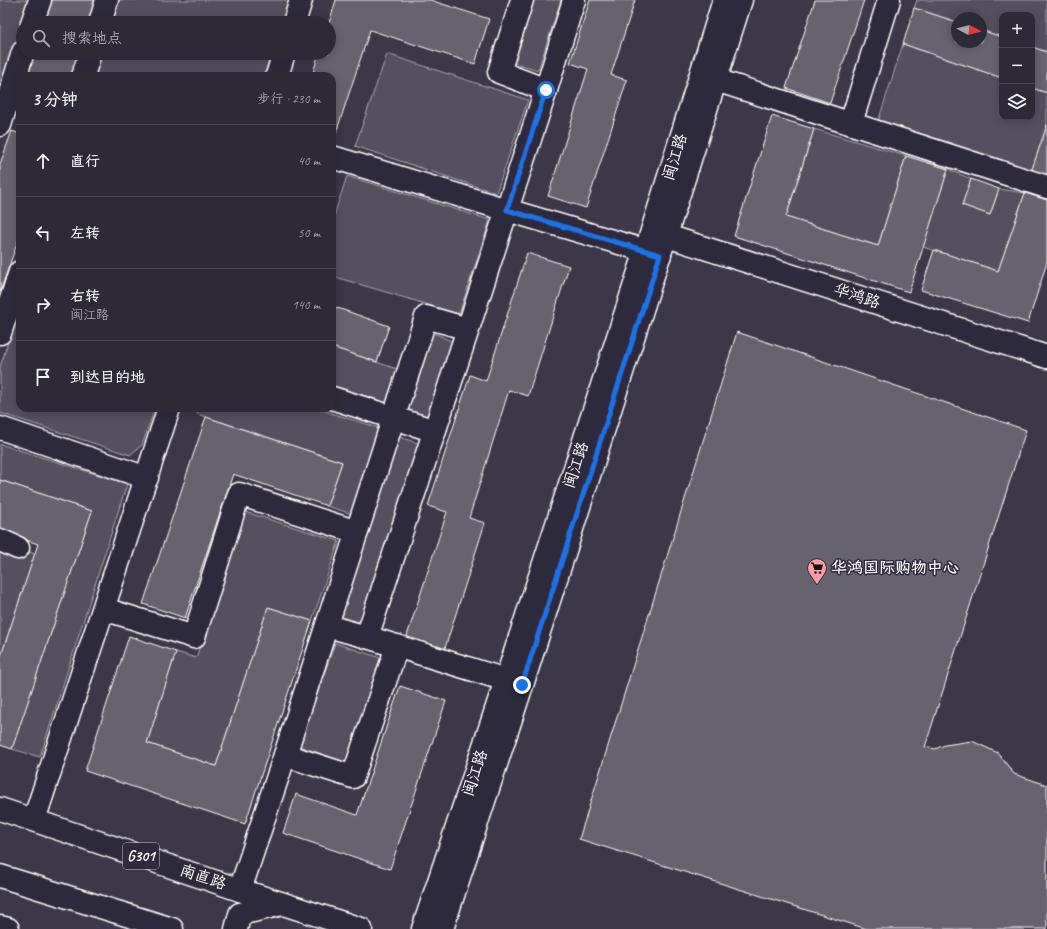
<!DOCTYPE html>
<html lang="zh">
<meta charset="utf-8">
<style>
body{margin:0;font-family:Caveat,"LXGW WenKai TC",sans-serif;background:#35313f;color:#f1f3f6}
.controls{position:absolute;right:12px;top:12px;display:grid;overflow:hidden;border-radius:8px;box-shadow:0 2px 10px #0003}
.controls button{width:36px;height:36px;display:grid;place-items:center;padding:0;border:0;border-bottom:1px solid #484552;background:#2d2937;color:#f1f3f6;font:20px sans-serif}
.compass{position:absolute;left:951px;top:12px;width:36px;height:36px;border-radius:50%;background:#2d2937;box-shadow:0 2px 10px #0003;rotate:97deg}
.stop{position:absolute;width:12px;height:12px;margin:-9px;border:3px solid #1a73e8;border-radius:50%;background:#fff}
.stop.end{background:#1a73e8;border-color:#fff;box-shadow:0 1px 4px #0008}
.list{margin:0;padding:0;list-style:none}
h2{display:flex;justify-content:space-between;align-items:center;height:52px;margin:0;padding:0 16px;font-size:17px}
h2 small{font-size:13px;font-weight:400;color:#a7a6ad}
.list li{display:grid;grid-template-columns:26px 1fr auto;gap:12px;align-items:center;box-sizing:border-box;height:72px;padding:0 16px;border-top:1px solid #484552}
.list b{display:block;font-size:15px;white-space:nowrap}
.list p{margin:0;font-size:13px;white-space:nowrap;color:#a7a6ad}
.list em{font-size:13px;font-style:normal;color:#a7a6ad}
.icon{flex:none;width:22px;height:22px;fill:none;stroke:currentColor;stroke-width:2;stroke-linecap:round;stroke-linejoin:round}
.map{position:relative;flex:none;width:1047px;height:929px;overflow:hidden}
.search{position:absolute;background:#2d2937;box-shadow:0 2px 10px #0003;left:16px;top:16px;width:320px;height:44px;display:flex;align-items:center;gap:10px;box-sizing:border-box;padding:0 14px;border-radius:22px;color:#a7a6ad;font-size:15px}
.panel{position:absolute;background:#2d2937;box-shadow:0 2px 10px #0003;left:16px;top:72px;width:320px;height:340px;border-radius:12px}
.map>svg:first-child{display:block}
</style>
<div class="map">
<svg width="1047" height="929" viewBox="0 0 1047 929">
<rect width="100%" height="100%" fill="#3c3749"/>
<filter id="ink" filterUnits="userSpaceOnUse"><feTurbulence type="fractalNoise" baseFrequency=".025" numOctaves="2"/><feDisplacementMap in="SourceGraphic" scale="8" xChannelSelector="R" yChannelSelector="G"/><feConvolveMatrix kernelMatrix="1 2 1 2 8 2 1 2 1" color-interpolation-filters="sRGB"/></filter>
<g filter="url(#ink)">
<g fill="#555060" stroke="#aaa8b0">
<path d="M0,0H32L23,23V31L4,92L0,91Z"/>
<path d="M119,0H289L281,23H112Z"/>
<path d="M533,0H561L538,70L512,62Z"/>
<path d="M917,0H1047V52L1032,47V15H1002V37L981,30V18H957V22L914,8Z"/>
<path d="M903,44L1002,78V117H1032V88L1047,93V125L1028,181L875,131Z"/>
<path d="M102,53H271L264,76H95Z"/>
<path d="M387,54L528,100L496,193L355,146Z"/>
<path d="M814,129L906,156L878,246L786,217Z"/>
<path d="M948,169L971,179L962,205L990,215L999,189L1025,193L998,271L923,247Z"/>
<path d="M347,176L490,220L459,314L332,276V222Z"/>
<path d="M20,305V408H155L142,445L130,455L0,413V367Z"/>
<path d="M432,332L453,342L430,417L406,409Z"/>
<path d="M332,347L397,369L388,403L332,385Z"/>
<path d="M199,408H315L379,428L352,514L327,506L342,462L197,414Z"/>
<path d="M399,437L421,444L362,623L340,616Z"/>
<path d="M0,444L127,484L40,757L12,749L92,511L0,480Z"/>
<path d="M245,512L339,541L312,621L268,607L216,766L147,743L176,652L196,658Z"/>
<path d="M0,540L35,554L0,659Z"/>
<path d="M335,643L381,658L348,763L299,746Z"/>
</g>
<g fill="#666270" stroke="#fff">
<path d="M51,0H96L89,23H44Z"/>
<path d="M336,0H430L489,19L475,64L370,30L334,139L332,138V76H312L319,53H329V23Z"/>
<path d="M590,0H635L611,75L627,80L586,208L548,196L588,69L570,63Z"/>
<path d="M815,0H864L830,103L786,88Z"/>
<path d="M914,8L957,22V42H981V30L1002,37V78L903,44Z"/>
<path d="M1032,47L1047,52V93L1032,88Z"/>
<path d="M35,53H79L72,76H28Z"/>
<path d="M772,116L814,129L786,217L878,246L906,156L948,169L909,292L734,236Z"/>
<path d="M1047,125V180L1030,175Z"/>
<path d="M12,131L20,134V235L0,292V164Z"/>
<path d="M971,179L999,189L990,215L962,205Z"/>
<path d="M1025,193L1047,200V262L1028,323L921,290L934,250L998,271Z"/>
<path d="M527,253L569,266L528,396L509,390L469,518L485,523L444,651L406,639L447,512L428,506L470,375L486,381Z"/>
<path d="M332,306L389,326L377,362L332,347Z"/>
<path d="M737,332L1026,430L925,747L935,749L945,745L972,741L998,753L1014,774L1047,785V929H867L579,839Z"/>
<path d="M206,417L342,462L327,506L233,474L185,618L143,604Z"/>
<path d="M0,480L92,511L12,749L0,745V659L38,544L0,531Z"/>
<path d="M268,607L312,621L245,824L85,771L129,636L176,652L147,743L216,766Z"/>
<path d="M400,686L446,701L390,869L283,833L296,794L357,815Z"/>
</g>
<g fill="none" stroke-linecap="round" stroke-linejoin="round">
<defs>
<g id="minor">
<path d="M32,23L40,0"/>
<path d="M100,23L107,0"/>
<path d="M294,23L301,0"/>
<path d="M83,76L90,53"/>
<path d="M277,76L284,53"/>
<path d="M716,80L1047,187"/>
<path d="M546,90L574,0"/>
<path d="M851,123L889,0"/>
<path d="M0,125L23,52"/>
<path d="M332,157L507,210L660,255"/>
<path d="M667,236L1047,357"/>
<path d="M468,329L367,637L522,685"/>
<path d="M0,333L20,272"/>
<path d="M332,398L435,431"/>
<path d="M0,428L147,478"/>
<path d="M0,540L18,548"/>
<path d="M104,609L194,637L239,494L357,532"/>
<path d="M327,626L367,637"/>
<path d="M285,755L353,777L397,646"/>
<path d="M34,820L169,408"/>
<path d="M240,890L285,755L426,317L468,329L546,90L499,72L522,0"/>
</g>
<g id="major">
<path d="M423,929L506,680L642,263L724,0"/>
<path d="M442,929C544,620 644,310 741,0"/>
</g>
<g id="highway">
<path d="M0,809L240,890L361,929"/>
<path d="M0,876L172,929"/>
<path d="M0,927L8,929"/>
<path d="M236,929L240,914L282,904"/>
</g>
</defs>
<use href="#minor" stroke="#fff" stroke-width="25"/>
<use href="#major" stroke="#fff" stroke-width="25"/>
<use href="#highway" stroke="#fff" stroke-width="25"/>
<use href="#minor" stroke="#2f2a3d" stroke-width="22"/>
<use href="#major" stroke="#2f2a3d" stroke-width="22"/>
<use href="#highway" stroke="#2f2a3d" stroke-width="22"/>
</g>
</g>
<g fill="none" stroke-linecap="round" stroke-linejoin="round" filter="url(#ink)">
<path stroke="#1a73e8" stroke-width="5" d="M522,685L660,255L507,210L546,90"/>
</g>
<defs>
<symbol id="supermarket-pin" viewBox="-11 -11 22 30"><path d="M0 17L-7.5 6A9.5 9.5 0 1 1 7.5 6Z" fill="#ff9aa2" stroke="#2f2a3d"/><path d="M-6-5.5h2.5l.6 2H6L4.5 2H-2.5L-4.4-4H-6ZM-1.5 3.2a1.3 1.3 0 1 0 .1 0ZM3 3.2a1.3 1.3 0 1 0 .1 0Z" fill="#111"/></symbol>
</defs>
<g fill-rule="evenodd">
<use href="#supermarket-pin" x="806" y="557" width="22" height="30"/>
</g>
<g text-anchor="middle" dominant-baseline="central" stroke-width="3" stroke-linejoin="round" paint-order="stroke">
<rect fill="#2f2a3d" stroke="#c1bfc5" stroke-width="1" x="123" y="843" width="36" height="26" rx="3"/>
<g font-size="15" font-weight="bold" fill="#fff">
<text x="141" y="856">G301</text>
</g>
<g font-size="16" fill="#fff" stroke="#2f2a3d">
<text transform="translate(675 157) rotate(-73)">闽江路</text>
<text transform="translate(857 296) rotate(18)">华鸿路</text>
<text transform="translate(576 465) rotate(-72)">闽江路</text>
<text transform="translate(475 773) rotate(-72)">闽江路</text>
<text transform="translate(203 877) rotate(19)">南直路</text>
</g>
<g font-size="16" font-weight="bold" fill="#fff" stroke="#2f2a3d" text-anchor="start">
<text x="831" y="568">华鸿国际购物中心</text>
</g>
</g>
</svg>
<div class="controls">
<button>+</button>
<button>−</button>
<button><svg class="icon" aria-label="layers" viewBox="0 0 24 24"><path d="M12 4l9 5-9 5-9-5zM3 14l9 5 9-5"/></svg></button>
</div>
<svg class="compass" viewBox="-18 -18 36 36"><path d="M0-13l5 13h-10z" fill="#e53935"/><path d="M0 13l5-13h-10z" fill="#a7a6ad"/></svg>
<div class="stop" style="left:546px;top:90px"></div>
<div class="stop end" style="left:522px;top:685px"></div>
<div class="search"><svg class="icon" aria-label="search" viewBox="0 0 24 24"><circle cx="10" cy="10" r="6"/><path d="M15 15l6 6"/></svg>搜索地点</div>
<section class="panel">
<h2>3 分钟<small>步行 · 230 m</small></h2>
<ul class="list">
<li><svg class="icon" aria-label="ahead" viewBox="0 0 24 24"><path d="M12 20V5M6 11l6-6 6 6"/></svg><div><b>直行</b></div><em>40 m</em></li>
<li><svg class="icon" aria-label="left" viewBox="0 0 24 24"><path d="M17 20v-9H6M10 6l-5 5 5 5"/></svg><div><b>左转</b></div><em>50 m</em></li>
<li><svg class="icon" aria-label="right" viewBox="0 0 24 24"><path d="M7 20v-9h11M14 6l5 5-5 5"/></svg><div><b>右转</b><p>闽江路</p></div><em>140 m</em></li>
<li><svg class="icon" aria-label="arrive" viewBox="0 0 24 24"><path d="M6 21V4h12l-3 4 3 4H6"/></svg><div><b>到达目的地</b></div></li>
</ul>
</section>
</div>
